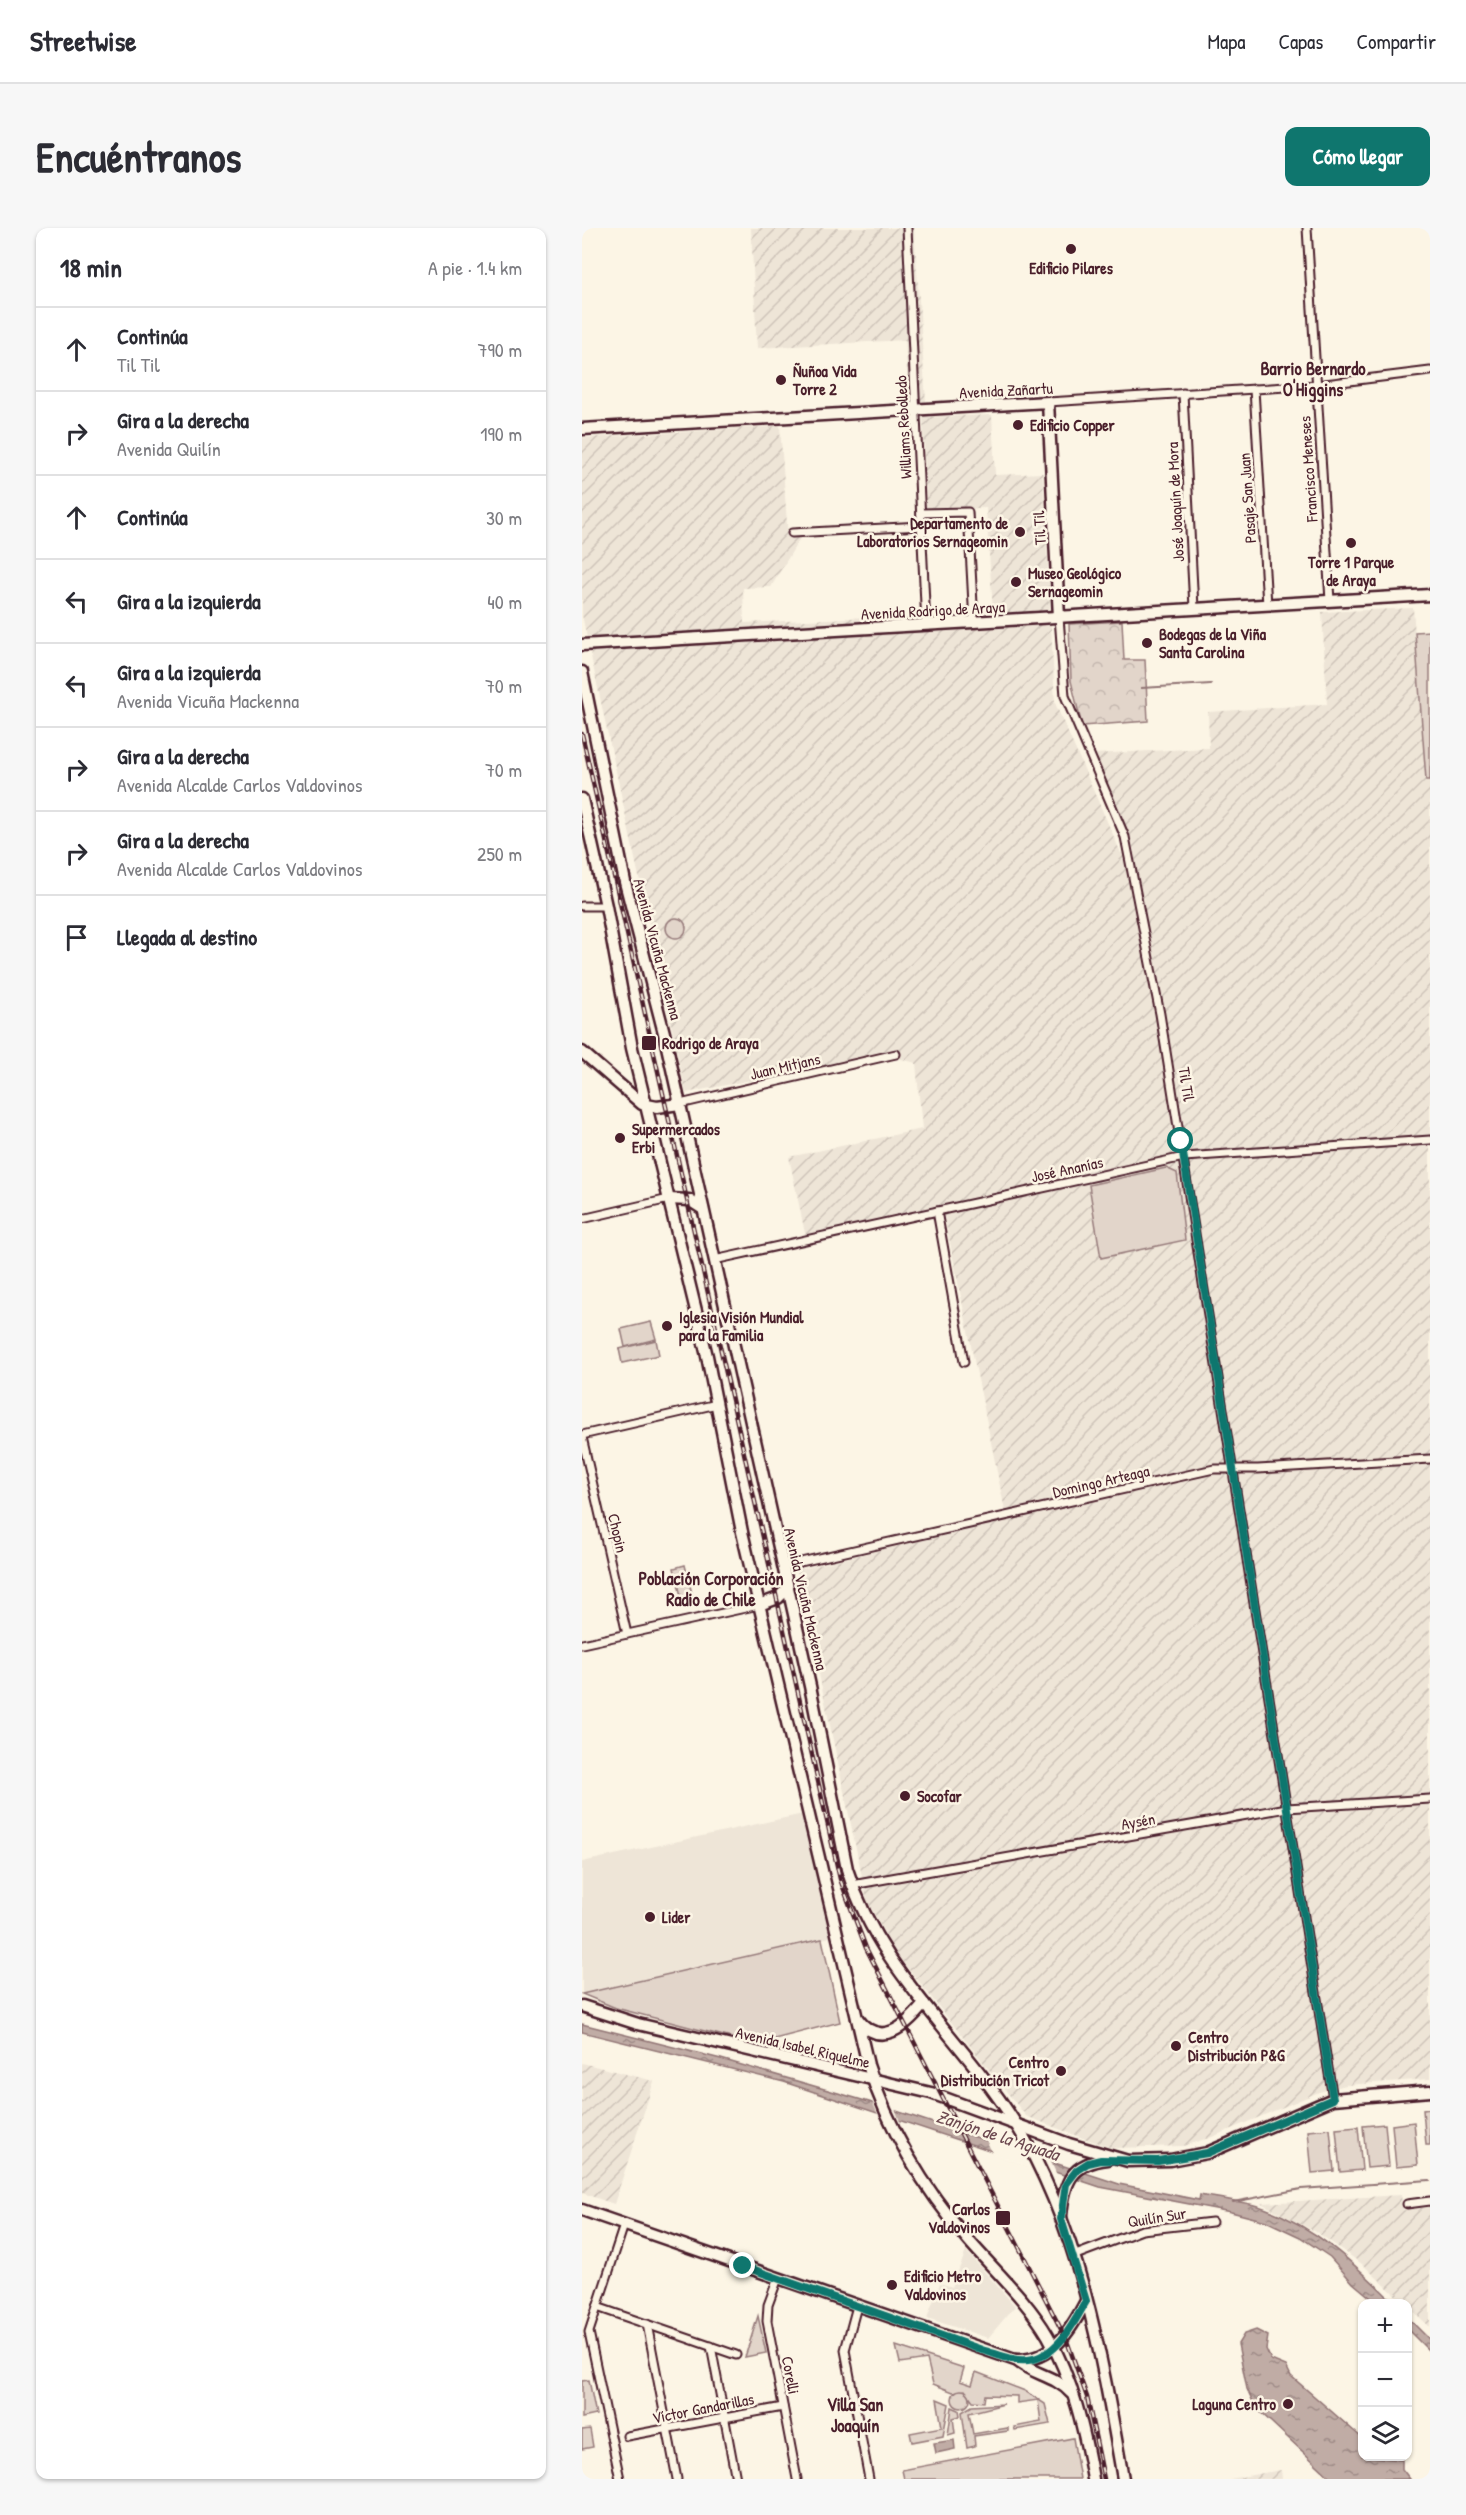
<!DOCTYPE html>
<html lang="es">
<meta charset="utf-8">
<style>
body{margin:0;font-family:"Patrick Hand",sans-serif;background:#f7f7f7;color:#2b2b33}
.controls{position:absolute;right:18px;bottom:18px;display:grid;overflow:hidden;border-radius:12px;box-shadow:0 2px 4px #0004}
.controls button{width:54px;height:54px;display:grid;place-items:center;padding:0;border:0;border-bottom:2px solid #e1e1e2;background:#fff;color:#2b2b33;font:30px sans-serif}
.stop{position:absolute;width:18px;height:18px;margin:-14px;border:4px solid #0f766e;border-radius:50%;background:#fff}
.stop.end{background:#0f766e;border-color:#fff;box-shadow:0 2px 6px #0008}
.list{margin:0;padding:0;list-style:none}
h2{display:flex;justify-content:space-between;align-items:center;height:78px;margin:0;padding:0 24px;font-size:26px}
h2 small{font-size:20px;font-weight:400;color:#7c7c81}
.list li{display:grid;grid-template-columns:39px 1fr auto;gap:18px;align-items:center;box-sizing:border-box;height:84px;padding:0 24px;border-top:2px solid #e1e1e2}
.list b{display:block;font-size:22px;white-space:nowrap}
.list p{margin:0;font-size:20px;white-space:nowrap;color:#7c7c81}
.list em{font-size:20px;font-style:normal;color:#7c7c81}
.icon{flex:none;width:33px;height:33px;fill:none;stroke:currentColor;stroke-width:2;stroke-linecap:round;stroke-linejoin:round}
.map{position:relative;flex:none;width:848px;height:2251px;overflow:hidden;border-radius:12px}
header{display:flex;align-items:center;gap:36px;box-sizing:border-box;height:84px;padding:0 30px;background:#fff;border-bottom:2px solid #e1e1e2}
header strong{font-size:28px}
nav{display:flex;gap:33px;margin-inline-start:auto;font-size:21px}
.intro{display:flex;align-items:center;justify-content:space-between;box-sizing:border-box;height:144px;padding:0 36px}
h1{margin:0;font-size:42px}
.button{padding:15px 27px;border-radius:12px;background:#0f766e;color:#fff;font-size:21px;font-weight:700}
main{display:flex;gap:36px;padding:0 36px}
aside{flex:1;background:#fff;border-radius:12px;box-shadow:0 2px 4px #0004}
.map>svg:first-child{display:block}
</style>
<header>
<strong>Streetwise</strong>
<nav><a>Mapa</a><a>Capas</a><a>Compartir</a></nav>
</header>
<div class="intro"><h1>Encuéntranos</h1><a class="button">Cómo llegar</a></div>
<main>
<aside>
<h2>18 min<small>A pie · 1.4 km</small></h2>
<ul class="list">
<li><svg class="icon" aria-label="ahead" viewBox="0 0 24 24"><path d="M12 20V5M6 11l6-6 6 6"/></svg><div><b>Continúa</b><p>Til Til</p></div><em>790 m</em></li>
<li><svg class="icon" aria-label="right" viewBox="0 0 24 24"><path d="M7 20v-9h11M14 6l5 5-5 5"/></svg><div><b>Gira a la derecha</b><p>Avenida Quilín</p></div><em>190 m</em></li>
<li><svg class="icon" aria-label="ahead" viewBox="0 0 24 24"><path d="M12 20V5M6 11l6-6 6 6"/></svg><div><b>Continúa</b></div><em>30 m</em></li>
<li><svg class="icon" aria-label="left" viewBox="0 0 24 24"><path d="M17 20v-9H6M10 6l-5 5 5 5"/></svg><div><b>Gira a la izquierda</b></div><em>40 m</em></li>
<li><svg class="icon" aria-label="left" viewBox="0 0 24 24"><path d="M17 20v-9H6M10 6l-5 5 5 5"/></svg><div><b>Gira a la izquierda</b><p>Avenida Vicuña Mackenna</p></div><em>70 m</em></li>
<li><svg class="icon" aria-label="right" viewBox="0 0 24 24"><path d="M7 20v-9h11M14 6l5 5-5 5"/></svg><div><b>Gira a la derecha</b><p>Avenida Alcalde Carlos Valdovinos</p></div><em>70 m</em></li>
<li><svg class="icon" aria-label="right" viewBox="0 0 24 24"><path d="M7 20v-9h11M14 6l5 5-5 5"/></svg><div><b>Gira a la derecha</b><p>Avenida Alcalde Carlos Valdovinos</p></div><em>250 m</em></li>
<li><svg class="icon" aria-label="arrive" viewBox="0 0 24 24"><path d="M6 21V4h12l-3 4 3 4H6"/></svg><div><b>Llegada al destino</b></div></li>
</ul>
</aside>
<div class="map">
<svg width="848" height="2251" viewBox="0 0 848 2251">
<defs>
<pattern id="industrial-furrows" width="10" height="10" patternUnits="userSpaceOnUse" patternTransform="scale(1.5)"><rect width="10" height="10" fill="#eee5d7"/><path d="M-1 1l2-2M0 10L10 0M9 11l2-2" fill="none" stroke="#cec4b9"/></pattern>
<pattern id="park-crowns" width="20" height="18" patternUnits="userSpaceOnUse" patternTransform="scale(1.5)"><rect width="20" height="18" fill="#e2d5ca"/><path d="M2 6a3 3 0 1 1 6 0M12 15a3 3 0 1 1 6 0" fill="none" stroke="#c3b6ae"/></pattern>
<pattern id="water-ripples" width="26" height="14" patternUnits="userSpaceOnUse" patternTransform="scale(1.5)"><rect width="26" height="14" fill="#c0aca5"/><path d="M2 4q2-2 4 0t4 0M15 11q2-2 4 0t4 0" fill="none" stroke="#9e8b87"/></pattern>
</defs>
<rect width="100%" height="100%" fill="#fcf5e5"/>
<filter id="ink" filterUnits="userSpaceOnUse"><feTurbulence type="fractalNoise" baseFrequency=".0167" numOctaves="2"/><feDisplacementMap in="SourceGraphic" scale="12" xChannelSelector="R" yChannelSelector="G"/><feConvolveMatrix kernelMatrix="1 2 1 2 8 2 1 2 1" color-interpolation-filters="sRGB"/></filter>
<g filter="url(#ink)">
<g fill="#eee5d7">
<path d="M221,1586L248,1709L0,1766V1634Z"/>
<path d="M384,2023L433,2078L406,2110L345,2090L358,2055L370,2059Z"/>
</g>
<g fill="url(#industrial-furrows)">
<path d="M169,0H332L345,189L410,187L413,247L461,245L473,475L539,625L553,624L511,526L627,520L626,484L745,476L740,384L831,380L844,552H848V1851L764,1857L737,1864L630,1909L601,1918L531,1920L495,1908L444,1888L313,1724L285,1672L215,1342L425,1292L362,986L224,1010L207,929L340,901L334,835L300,826L104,865L0,387V210L198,198L206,310H218L189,359L161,360L162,395L411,383L404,280L344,282L341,190H328L323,112L175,120Z"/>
<path d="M0,1835L72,1853L32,1976L0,1965Z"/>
<path d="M819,1967L821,1982L848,1979V2099L780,2036L736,2005L679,1975Z"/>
<path d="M699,2242L700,2251H648Z"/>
</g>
<g fill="#e2d5ca" stroke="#967a7a" stroke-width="1.5">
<path d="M848,403V552H844L833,404Z"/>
<circle cx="94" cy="700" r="10"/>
<path d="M584,940L595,945L603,1012L519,1030L507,957Z"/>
<path d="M69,1094L74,1111L43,1119L39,1101Z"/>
<path d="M74,1112L77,1127L40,1135L37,1121Z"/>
<path d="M103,1337L112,1374L101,1376L92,1340Z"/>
<path d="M240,1711L258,1794L173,1816L34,1780L0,1766Z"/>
<path d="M848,1881V1917H844L841,1882Z"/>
<path d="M832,1894L836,1937L814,1939L810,1897Z"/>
<path d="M803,1896L807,1938L785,1940L781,1898Z"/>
<path d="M776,1899L780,1942L758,1944L754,1901Z"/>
<path d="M748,1901L752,1943L730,1945L726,1903Z"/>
<path d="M176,2088L184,2125L163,2129Z"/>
<path d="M314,2118L382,2140L378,2153L390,2157L394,2144L443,2163L463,2176L468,2196L433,2202L432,2199L459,2194L456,2172L435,2175V2168L403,2167L402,2174L391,2173L383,2162L371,2164L351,2156L345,2131L318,2135Z"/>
<path d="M7,2152L14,2187L0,2190V2153Z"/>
<path d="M355,2171L367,2176L361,2208L330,2214L328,2205L360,2199Z"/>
<path d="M422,2176L387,2185L391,2206L426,2200V2203L392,2208L393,2218L385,2220L380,2184L390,2178Z"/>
<path d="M370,2179L377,2182L378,2188L371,2190L373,2205L366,2207Z"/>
<path d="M8,2201L11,2219L0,2221V2202Z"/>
<path d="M491,2210L498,2251H322L320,2242Z"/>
</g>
<g fill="url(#park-crowns)" stroke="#967a7a" stroke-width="1.5">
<path d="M540,393L542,432H563L566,493L500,498L489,453L487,396Z"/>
<circle cx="379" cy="2171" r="9"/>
</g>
<g fill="url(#water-ripples)" stroke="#917474" stroke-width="1.5">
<path d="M0,1796L139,1831L287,1874L537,1956L617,1972L618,1967C639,1971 662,1973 682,1980C734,1999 774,2037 812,2075H795L771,2055L748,2029L718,2009L684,1993L649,1984L518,1959L202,1854L0,1804Z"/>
<path d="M826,2090L848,2112V2124L826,2102Z"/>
<path d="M674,2102L686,2108L684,2121L689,2132L704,2138L709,2148L780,2210V2228L820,2232V2241L828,2251H750L674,2180L665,2161L656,2116L662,2106Z"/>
<path d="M372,2212L373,2221L354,2225L352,2215Z"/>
</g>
<g fill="#fcf5e5">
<path d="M289,1871L312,1878L319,1896L297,1889Z"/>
<path d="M402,1908L468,1932L476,1949L411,1926Z"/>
</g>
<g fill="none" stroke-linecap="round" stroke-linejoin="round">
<g stroke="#917474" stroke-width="2">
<path d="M559,460L629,456"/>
<path d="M651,1974L719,1961L848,1952"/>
</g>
<defs>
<g id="street">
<path d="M325,0L344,397"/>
<path d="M725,0L748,373"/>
<path d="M672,161L685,377"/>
<path d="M601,165L612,380"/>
<path d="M466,174L735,157L848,143"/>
<path d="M339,285L386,284L392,395"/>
<path d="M210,305L339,298"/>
<path d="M477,389L483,468L543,609L578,786L751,1871"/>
<path d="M0,678H24"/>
<path d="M98,876L314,826"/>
<path d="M355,983L382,1134"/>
<path d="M0,991L87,971"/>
<path d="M132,1032L602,929L848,912"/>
<path d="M0,1207L135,1176"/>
<path d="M0,1209L45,1406"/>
<path d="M201,1338L632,1241H676L848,1231"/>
<path d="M0,1416L177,1377"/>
<path d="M270,1657L705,1580L848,1571"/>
<path d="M825,1976L848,1973"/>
<path d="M491,2028L560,2002L630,1994"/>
<path d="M196,2050L186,2077L185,2093L215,2251"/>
<path d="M275,2078L263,2122L287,2251"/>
<path d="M15,2079L154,2127"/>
<path d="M65,2096L95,2251"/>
<path d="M129,2118L154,2251"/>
<path d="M45,2208L201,2179"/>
<path d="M38,2251L7,2104L42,1997"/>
</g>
<g id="secondary">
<path d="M0,201L466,174L477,389"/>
<path d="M0,417L848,367"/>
<path d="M0,824L60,876L75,879L98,876"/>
</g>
<g id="primary">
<path d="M0,444L43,654L82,805L228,1458L265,1641C297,1744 376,1805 432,1893C498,1999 520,2130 541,2251"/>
<path d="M0,571L24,678L50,820L125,1128L160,1304L286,1837C307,1903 342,1961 387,2013C414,2044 445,2072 466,2108C491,2152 502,2201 511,2251"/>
<path d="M87,971L107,972L121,981"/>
<path d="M177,1377L196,1370L206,1360"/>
<path d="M0,1778L56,1796L349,1865L487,1916L546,1933L588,1932L625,1925L751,1871L848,1863"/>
<path d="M275,1790C298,1822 324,1798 342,1776"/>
<path d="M0,1982L433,2132C470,2134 489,2102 504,2073"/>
<path d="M479,1988C482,1954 489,1935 526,1931"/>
<path d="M434,2132C451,2147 473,2147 489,2165"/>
</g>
</defs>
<use href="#street" stroke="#4a1f2b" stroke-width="11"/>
<use href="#secondary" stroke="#4a1f2b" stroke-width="15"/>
<use href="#primary" stroke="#4a1f2b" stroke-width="15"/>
<use href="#street" stroke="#fcf5e5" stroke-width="7"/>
<use href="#secondary" stroke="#fcf5e5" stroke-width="10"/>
<use href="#primary" stroke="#fcf5e5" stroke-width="10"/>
<defs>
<path id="rail" d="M0,506L258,1651L284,1720L485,2113L505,2169L522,2251"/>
</defs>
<use href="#rail" stroke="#4a1f2b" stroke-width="4.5"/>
<use href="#rail" stroke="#fcf5e5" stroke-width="2" stroke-dasharray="7" stroke-linecap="butt"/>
</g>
</g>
<g fill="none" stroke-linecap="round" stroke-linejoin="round" filter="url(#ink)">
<path stroke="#0f766e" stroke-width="8" d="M161,2038L400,2122C415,2126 431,2134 446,2132C475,2129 492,2095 504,2073L479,1991L484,1956L495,1942L506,1935L519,1932L576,1933L625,1925L751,1871L599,913"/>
</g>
<g fill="#4a1f2b" stroke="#fcf5e5" stroke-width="2">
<circle cx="489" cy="21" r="6"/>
<circle cx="199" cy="152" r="6"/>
<circle cx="436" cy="197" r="6"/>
<circle cx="438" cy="304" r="6"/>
<circle cx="769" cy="315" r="6"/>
<circle cx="434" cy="354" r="6"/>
<circle cx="565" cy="415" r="6"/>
<rect x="59" y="807" width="16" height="16" rx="3"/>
<circle cx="38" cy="910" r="6"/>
<circle cx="85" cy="1098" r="6"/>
<circle cx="323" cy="1568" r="6"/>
<circle cx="68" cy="1689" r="6"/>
<circle cx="594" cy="1818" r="6"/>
<circle cx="479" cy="1843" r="6"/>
<rect x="413" y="1982" width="16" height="16" rx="3"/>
<circle cx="310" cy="2057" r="6"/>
<circle cx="706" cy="2176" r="6"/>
</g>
<g text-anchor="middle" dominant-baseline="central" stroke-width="5" stroke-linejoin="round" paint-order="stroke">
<g font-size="16" font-weight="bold" fill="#4a1f2b" stroke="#fcf5e5" text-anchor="start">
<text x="489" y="40" text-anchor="middle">Edificio Pilares</text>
<text x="211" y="143">Ñuñoa Vida<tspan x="211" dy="18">Torre 2</tspan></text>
<text x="448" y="197">Edificio Copper</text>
<text x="426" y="295" text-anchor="end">Departamento de<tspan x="426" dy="18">Laboratorios Sernageomin</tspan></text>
<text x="769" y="334" text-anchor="middle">Torre 1 Parque<tspan x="769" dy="18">de Araya</tspan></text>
<text x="446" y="345">Museo Geológico<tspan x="446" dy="18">Sernageomin</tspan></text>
<text x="577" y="406">Bodegas de la Viña<tspan x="577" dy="18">Santa Carolina</tspan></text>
<text x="80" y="815">Rodrigo de Araya</text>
<text x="50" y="901">Supermercados<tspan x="50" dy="18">Erbi</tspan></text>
<text x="97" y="1089">Iglesia Visión Mundial<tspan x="97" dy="18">para la Familia</tspan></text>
<text x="335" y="1568">Socofar</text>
<text x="80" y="1689">Lider</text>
<text x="606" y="1809">Centro<tspan x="606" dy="18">Distribución P&amp;G</tspan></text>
<text x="467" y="1834" text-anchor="end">Centro<tspan x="467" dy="18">Distribución Tricot</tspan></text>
<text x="408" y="1981" text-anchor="end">Carlos<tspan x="408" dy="18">Valdovinos</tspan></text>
<text x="322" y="2048">Edificio Metro<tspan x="322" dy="18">Valdovinos</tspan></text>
<text x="694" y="2176" text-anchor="end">Laguna Centro</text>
</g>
<g font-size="16" fill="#4a1f2b" stroke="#fcf5e5">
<text transform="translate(424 162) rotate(-3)">Avenida Zañartu</text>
<text transform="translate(321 199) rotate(-93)">Williams Rebolledo</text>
<text transform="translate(726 241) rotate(-94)">Francisco Meneses</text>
<text transform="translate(665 270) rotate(-94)">Pasaje San Juan</text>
<text transform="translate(593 274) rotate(-93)">José Joaquín de Mora</text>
<text transform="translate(457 300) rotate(-93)">Til Til</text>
<text transform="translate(351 382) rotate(-3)">Avenida Rodrigo de Araya</text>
<text transform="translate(76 721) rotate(75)">Avenida Vicuña Mackenna</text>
<text transform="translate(203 838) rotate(-13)">Juan Mitjans</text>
<text transform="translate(605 856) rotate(81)">Til Til</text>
<text transform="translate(485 941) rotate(-12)">José Ananías</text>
<text transform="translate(519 1253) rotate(-13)">Domingo Arteaga</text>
<text transform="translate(36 1305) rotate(77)">Chopin</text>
<text transform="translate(224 1371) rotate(77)">Avenida Vicuña Mackenna</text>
<text transform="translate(556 1593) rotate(-10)">Aysén</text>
<text transform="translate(221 1819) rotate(13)">Avenida Isabel Riquelme</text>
<text transform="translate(575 1989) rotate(-9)">Quilín Sur</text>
<text transform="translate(209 2147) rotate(79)">Corelli</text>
<text transform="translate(121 2180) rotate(-11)">Víctor Gandarillas</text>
</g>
<g font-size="18" font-weight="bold" fill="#4a1f2b" stroke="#fcf5e5">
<text x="731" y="140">Barrio Bernardo<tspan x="731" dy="21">O'Higgins</tspan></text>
<text x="129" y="1350">Población Corporación<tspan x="129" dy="21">Radio de Chile</tspan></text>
<text x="273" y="2176">Villa San<tspan x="273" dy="21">Joaquín</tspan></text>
</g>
<g font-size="18" font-style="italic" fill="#6d4950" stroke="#fcf5e5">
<text transform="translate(416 1907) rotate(18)">Zanjón de la Aguada</text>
</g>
</g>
</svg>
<div class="controls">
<button>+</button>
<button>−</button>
<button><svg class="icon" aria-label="layers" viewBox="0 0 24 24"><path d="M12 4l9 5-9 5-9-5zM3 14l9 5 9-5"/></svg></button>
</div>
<div class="stop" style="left:599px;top:913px"></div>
<div class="stop end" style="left:161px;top:2038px"></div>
</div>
</main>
